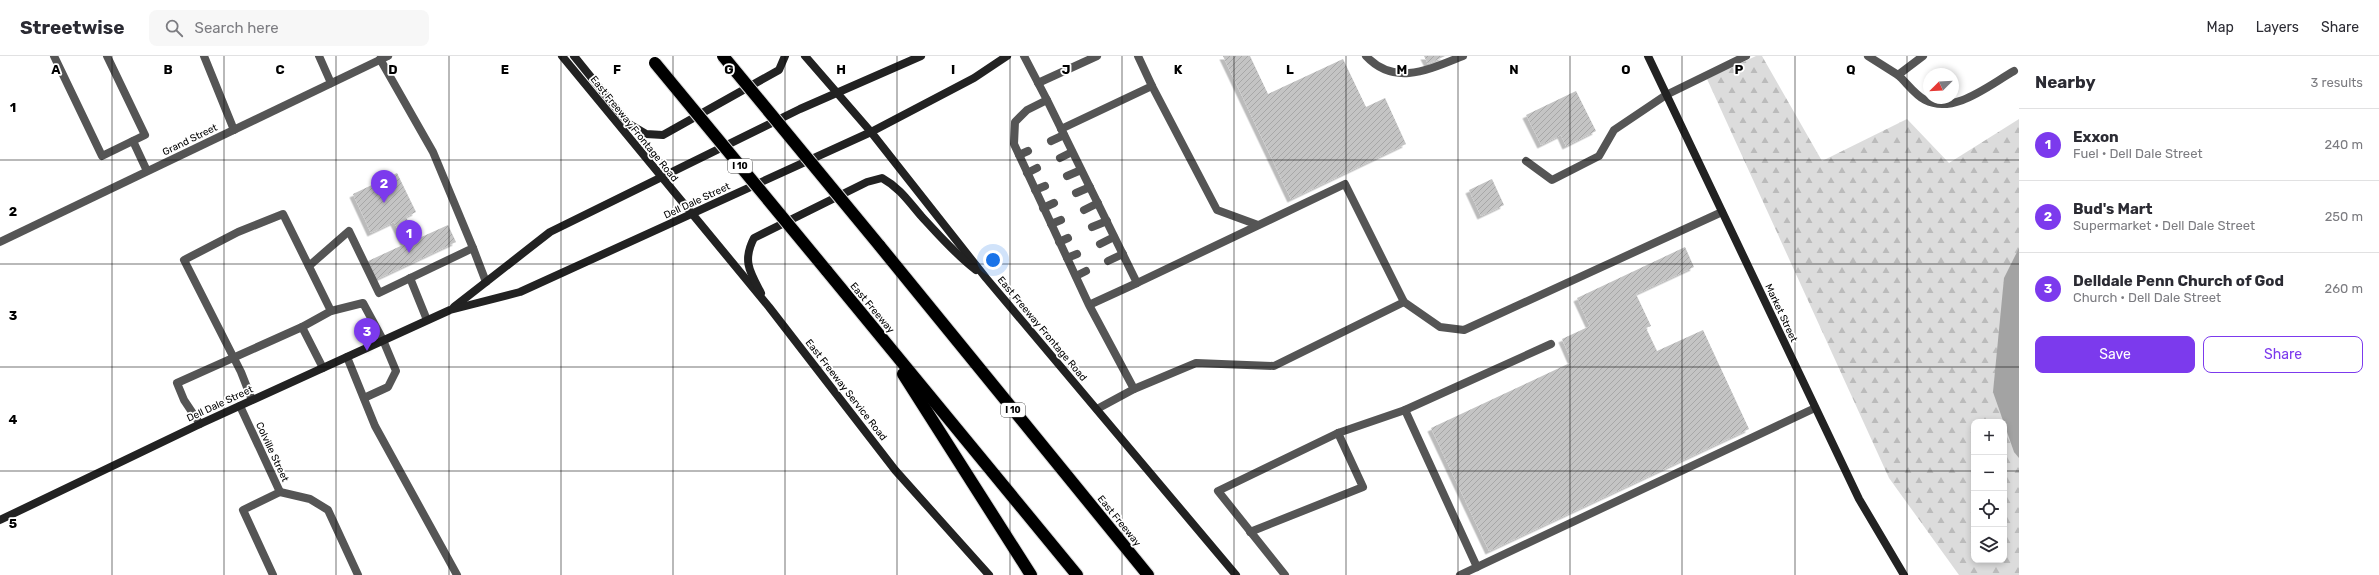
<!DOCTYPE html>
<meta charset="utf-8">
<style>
body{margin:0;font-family:Rubik,sans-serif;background:#f7f7f7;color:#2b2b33}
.controls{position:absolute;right:12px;bottom:12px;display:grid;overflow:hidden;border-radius:8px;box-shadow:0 2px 6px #0003}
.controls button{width:36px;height:36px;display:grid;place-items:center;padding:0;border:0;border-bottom:1px solid #e1e1e2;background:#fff;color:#2b2b33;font:20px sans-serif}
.compass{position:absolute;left:1923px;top:12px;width:36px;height:36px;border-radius:50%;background:#fff;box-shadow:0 2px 6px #0003;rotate:246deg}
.you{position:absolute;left:993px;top:204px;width:14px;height:14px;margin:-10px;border:3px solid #fff;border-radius:50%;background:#1a73e8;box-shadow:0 0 0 6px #1a73e833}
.badge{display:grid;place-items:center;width:26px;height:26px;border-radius:50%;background:#7c3aed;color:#fff;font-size:13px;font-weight:700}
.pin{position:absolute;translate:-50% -33px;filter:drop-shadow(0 1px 2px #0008)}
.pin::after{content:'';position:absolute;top:21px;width:14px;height:12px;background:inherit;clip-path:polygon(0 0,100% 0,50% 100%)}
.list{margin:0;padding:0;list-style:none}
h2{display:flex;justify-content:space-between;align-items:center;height:52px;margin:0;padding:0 16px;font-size:17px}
h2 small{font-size:13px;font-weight:400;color:#7c7c81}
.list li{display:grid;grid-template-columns:26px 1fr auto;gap:12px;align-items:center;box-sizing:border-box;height:72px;padding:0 16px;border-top:1px solid #e1e1e2}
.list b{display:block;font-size:15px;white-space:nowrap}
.list p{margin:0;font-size:13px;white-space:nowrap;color:#7c7c81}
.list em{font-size:13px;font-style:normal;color:#7c7c81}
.actions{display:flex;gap:8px;padding:12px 16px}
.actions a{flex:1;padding:9px 0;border:1px solid #7c3aed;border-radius:8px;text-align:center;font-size:14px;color:#7c3aed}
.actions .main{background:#7c3aed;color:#fff}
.icon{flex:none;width:22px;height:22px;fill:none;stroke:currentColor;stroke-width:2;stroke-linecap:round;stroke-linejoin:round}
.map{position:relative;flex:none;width:2019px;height:519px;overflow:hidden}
header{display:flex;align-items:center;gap:24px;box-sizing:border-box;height:56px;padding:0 20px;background:#fff;border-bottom:1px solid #e1e1e2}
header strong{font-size:19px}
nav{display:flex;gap:22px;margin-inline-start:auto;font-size:14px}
.search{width:280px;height:36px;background:#f7f7f7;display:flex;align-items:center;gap:10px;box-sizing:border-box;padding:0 14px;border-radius:8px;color:#7c7c81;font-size:15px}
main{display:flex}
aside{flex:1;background:#fff}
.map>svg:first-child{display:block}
</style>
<header>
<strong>Streetwise</strong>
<div class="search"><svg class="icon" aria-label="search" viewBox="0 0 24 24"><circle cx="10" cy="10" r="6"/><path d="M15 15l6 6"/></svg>Search here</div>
<nav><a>Map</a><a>Layers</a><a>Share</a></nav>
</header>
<main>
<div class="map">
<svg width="2019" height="519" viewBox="0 0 2019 519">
<defs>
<pattern id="forest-firs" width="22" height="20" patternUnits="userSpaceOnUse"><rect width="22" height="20" fill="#dcdcdc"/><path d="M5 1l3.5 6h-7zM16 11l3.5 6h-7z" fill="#bbb"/></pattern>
<pattern id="building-hatch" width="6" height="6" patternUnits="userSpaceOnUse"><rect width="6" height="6" fill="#c4c4c4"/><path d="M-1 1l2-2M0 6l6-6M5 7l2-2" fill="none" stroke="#a7a7a7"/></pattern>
<filter id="shadow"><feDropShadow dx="-3.5" dy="3.5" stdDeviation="0" flood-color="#0004"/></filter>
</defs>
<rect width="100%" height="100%" fill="#fff"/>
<path fill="url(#forest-firs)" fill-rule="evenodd" d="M1756,0H1762L1822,105L1907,63L1949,107L2019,63V519H1959L1889,422L1707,23ZM1974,366H2004V504H1974Z"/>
<path fill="#a3a3a3" d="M2019,192V402L2014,396L1993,336L2004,222Z"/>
<g fill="url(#building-hatch)" filter="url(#shadow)">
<path d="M1223,0H1250L1268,38L1343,3L1366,51L1385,42L1406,88L1291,143Z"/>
<path d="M1424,0H1445L1428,8Z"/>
<path d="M1576,35L1596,75L1566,90L1561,79L1541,89L1526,59Z"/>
<path d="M397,117L416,156L406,161L417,183L448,169L456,186L375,224L366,206L405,188L394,166L371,177L353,138Z"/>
<path d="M1492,123L1504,149L1481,160L1469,134Z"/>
<path d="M1685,191L1694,211L1636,238L1651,270L1646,272L1657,295L1703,274L1749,373L1489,495L1431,372L1572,306L1562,283L1590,270L1577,242Z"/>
</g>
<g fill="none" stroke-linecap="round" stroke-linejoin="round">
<defs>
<g id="highway">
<path d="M879,189L1148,519"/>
<path d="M826,214L1077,519"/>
<path d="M903,318L1031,519"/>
</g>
</defs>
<use href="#highway" stroke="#dbdbdb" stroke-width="14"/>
<g stroke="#555" stroke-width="8">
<path d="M54,0L102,100L145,79L107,0"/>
<path d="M204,0L234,74"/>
<path d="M319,0L331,27"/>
<path d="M1024,0L1047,44"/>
<path d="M1366,0C1395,31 1430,13 1463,0"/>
<path d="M1868,0L1898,19L1923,0"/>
<path d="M1898,19C1906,26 1915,39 1925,44C1954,59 1989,29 2014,15"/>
<path d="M1038,27L1097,0"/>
<path d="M1152,30L1217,154L1258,169"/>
<path d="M1061,73L1152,30L1138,0"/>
<path d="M133,85L147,115"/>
<path d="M1051,85L1064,79"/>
<path d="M1019,99L1028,95"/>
<path d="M1060,102L1072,96"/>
<path d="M1526,105L1552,124L1599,100L1614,74L1666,39L1746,0"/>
<path d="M1027,117L1037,112"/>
<path d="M1067,120L1081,114"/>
<path d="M1035,134L1045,130"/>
<path d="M1076,137L1090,131"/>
<path d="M1043,152L1054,147"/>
<path d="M1084,154L1098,147"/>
<path d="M1051,168L1061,164"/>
<path d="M1092,171L1107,165"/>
<path d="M1059,186L1068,182"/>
<path d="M1100,188L1114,181"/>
<path d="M473,192L486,226"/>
<path d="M1067,202L1077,198"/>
<path d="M1108,205L1123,198"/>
<path d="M309,210L349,175L379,237L473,192L433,96L380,3"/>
<path d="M1076,220L1086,215"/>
<path d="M410,222L427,264"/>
<path d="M1137,227L1345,128L1404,246L1440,271L1464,274L1722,156"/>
<path d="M1089,249L1137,227L1047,44L1027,54L1015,66L1014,88L1089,249L1134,333"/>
<path d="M302,271L331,255"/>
<path d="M347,301L375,370L457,519"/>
<path d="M252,344L241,316L184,204L238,176L283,158L331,255L363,247L383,284L396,315L388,331L364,342"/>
<path d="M240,350L280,436L243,454L273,519"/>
<path d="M1097,353L1134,333L1196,307L1274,310L1404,246"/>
<path d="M200,368L184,344L177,327L302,271L323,312"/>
<path d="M280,436L310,443L328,454L358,519"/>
</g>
<g stroke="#555" stroke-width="8">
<path d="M0,186L388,0"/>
<path d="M1405,354L1477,511"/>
<path d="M1250,476L1363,431L1338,377"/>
<path d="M1285,519L1218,435L1338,377L1405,354L1551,288"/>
<path d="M1460,519L1815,352"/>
</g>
<g stroke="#222" stroke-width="8">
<path d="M562,0L769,251L895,414L989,519"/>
<path d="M574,0L629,68L646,78L663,79L779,14L785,0"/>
<path d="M805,0L871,76L986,222L1236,519"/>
<path d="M1648,0L1859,443L1904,519"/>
<path d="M761,237C750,216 742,205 754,182L867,126L882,122C900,132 909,146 922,161C939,179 956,199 976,214"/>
<path d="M454,251L550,176L800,53L921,0"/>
<path d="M0,464L200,368L450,254L520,236L871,76L974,22L1007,0"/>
</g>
<use href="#highway" stroke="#000" stroke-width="12"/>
<defs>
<g id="highway-bridge">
<path d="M723,0L879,189"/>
<path d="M655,7L826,214"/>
</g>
</defs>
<use href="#highway-bridge" stroke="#dbdbdb" stroke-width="14" stroke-linecap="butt"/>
<use href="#highway-bridge" stroke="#000" stroke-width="12"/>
</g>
<path fill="none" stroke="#000" stroke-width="1" stroke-opacity="0.55" d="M112,0V519M224,0V519M336,0V519M449,0V519M561,0V519M673,0V519M785,0V519M897,0V519M1010,0V519M1122,0V519M1234,0V519M1346,0V519M1458,0V519M1570,0V519M1682,0V519M1795,0V519M1907,0V519M0,104H2019M0,208H2019M0,311H2019M0,415H1974M2004,415H2019"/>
<g text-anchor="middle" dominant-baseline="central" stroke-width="3.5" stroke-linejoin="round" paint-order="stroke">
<g fill="#fff" stroke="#4c4c4c" stroke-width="1">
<rect x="728" y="103" width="24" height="14" rx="3"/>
<rect x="1001" y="347" width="24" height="14" rx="3"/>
</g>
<g font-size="9" font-weight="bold" fill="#000">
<text x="740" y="110">I 10</text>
<text x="1013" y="354">I 10</text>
</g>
<g font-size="10" fill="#000" stroke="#fff">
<text transform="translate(634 73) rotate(51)">East Freeway Frontage Road</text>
<text transform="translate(190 84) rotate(-26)">Grand Street</text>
<text transform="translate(697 145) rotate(-25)">Dell Dale Street</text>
<text transform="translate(872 252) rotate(50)">East Freeway</text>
<text transform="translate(1781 257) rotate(65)">Market Street</text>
<text transform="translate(1042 273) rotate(50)">East Freeway Frontage Road</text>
<text transform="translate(846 334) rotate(52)">East Freeway Service Road</text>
<text transform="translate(220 348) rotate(-25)">Dell Dale Street</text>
<text transform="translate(272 396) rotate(65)">Colville Street</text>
<text transform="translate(1119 465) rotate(51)">East Freeway</text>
</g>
</g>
<g font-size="13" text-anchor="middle" font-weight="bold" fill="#000" stroke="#fff" stroke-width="3.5" stroke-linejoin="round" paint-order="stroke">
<text x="56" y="18">A</text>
<text x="168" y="18">B</text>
<text x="280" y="18">C</text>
<text x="393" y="18">D</text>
<text x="505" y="18">E</text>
<text x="617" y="18">F</text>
<text x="729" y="18">G</text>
<text x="841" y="18">H</text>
<text x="953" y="18">I</text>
<text x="1066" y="18">J</text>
<text x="1178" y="18">K</text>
<text x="1290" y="18">L</text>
<text x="1402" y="18">M</text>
<text x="1514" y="18">N</text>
<text x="1626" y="18">O</text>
<text x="1739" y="18">P</text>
<text x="1851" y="18">Q</text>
<text x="13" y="56">1</text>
<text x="13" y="160">2</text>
<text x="13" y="264">3</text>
<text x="13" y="368">4</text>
<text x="13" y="472">5</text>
</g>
</svg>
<div class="controls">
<button>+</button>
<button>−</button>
<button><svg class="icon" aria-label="locate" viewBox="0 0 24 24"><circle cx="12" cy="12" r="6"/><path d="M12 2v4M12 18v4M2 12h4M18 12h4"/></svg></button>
<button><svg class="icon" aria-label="layers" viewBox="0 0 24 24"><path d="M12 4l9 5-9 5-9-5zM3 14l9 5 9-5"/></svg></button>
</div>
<svg class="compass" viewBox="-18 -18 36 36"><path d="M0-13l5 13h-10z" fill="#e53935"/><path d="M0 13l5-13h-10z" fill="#7c7c81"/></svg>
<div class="you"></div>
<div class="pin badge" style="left:409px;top:197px">1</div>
<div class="pin badge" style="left:384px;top:147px">2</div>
<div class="pin badge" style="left:367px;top:295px">3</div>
</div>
<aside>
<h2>Nearby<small>3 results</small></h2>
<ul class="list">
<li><span class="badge">1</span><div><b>Exxon</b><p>Fuel · Dell Dale Street</p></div><em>240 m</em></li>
<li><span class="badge">2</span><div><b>Bud's Mart</b><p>Supermarket · Dell Dale Street</p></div><em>250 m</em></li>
<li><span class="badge">3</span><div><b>Delldale Penn Church of God</b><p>Church · Dell Dale Street</p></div><em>260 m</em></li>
</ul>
<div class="actions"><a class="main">Save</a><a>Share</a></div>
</aside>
</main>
